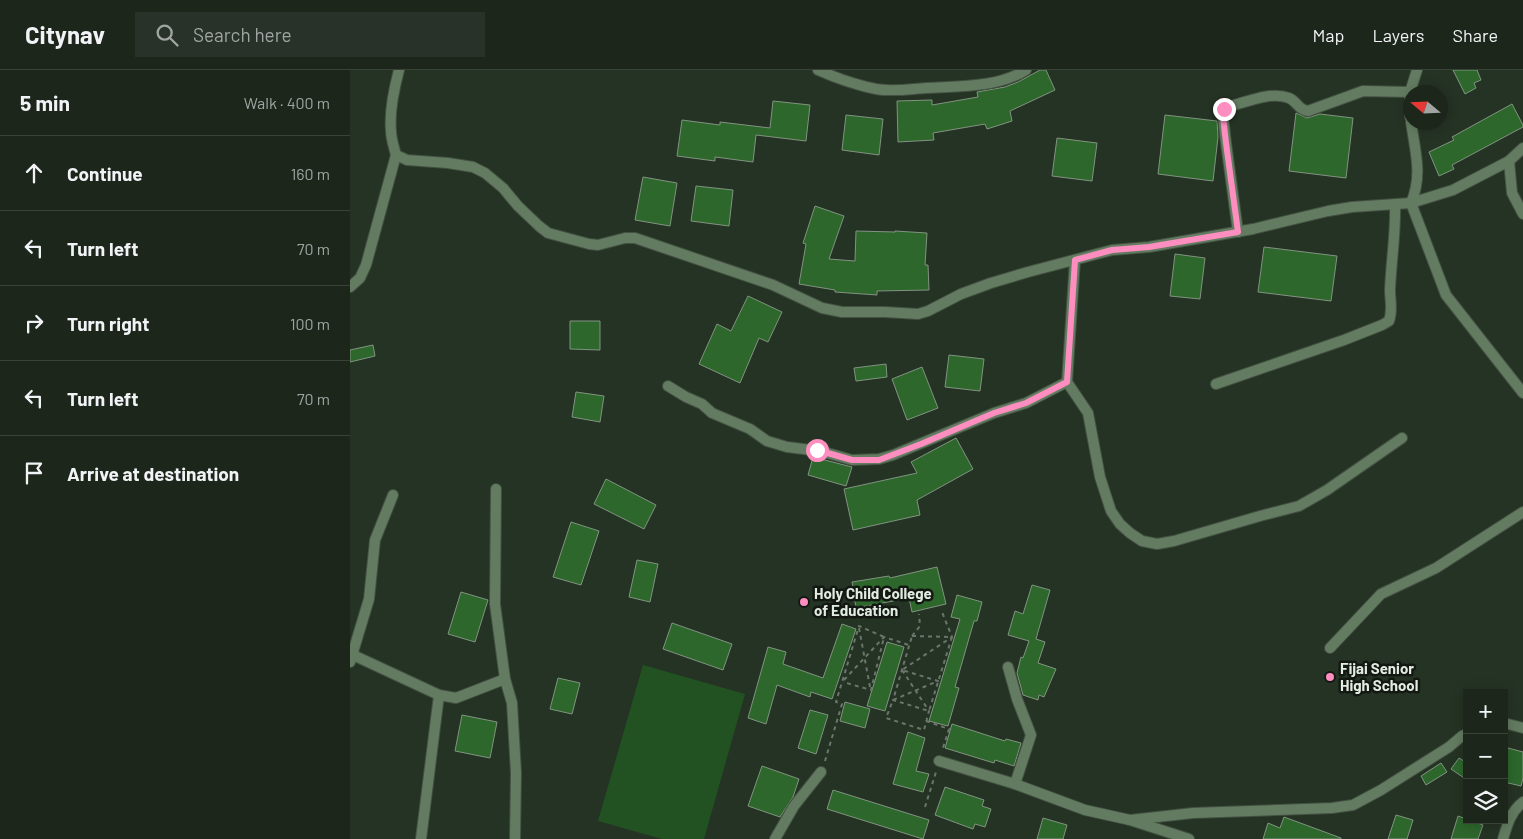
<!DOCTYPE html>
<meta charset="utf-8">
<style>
body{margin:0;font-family:Barlow,sans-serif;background:#293228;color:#f1f3f6}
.controls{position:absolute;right:15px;bottom:15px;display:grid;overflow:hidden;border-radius:0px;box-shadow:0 2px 12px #0003}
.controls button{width:45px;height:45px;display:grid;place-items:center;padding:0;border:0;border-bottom:1px solid #3a433a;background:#1c261b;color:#f1f3f6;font:25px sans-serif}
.compass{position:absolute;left:1053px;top:15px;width:45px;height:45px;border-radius:50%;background:#1c261b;box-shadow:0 2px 12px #0003;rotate:289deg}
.stop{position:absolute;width:15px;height:15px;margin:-11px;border:4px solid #fd8ebf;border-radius:50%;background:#fff}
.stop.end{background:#fd8ebf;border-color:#fff;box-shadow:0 1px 5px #0008}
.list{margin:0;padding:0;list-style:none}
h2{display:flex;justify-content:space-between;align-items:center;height:65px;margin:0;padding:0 20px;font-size:21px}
h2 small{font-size:16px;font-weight:400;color:#a0a5a3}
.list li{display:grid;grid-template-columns:32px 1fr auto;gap:15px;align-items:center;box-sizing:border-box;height:75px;padding:0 20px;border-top:1px solid #3a433a}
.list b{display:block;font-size:19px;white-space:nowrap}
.list em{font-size:16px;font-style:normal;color:#a0a5a3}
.icon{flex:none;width:28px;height:28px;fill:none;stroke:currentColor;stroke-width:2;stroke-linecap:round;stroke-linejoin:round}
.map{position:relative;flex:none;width:1173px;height:769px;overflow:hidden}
header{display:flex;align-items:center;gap:30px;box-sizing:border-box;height:70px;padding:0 25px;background:#1c261b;border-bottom:1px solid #3a433a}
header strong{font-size:24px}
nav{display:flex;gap:28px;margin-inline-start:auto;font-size:18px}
.search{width:350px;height:45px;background:#293228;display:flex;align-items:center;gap:12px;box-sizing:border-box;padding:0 18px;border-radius:0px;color:#a0a5a3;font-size:19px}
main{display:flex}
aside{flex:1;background:#1c261b}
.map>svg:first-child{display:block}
</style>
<header>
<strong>Citynav</strong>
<div class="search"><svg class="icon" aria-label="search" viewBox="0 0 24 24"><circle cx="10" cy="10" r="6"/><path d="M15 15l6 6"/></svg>Search here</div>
<nav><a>Map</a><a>Layers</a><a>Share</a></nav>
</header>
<main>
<aside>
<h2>5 min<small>Walk · 400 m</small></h2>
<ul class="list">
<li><svg class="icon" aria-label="ahead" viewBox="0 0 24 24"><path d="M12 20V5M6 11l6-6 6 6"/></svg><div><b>Continue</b></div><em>160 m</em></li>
<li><svg class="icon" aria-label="left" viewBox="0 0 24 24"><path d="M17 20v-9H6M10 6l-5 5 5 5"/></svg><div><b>Turn left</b></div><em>70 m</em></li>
<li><svg class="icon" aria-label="right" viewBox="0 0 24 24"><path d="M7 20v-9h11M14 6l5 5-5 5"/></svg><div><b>Turn right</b></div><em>100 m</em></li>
<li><svg class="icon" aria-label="left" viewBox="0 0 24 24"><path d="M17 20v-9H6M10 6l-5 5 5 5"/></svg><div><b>Turn left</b></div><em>70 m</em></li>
<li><svg class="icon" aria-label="arrive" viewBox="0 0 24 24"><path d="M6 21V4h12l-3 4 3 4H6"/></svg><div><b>Arrive at destination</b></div></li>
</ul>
</aside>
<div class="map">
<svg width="1173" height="769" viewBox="0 0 1173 769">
<rect width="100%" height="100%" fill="#253324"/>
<path fill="#235222" d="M293,595L395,624L354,769H312L248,751Z"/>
<g fill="#2d672c" stroke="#829381">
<path d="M690,0H696L705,20L660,41L662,51L637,59L635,54L583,63L584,70L548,72L547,31L582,30V35L628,27L627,22L655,17L668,12Z"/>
<path d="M1103,0H1127L1131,10L1124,13L1126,18L1115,24Z"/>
<path d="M423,31L460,35L456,71L406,65L403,92L365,87V91L327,86L332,50L370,55V52L420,58Z"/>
<path d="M1162,34L1173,55V57L1102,95L1104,99L1089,106L1079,82L1104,70L1102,67Z"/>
<path d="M946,43L957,48L970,44L1003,48L996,108L939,101Z"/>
<path d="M496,45L533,49L529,85L492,80Z"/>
<path d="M815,45L867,51L868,67L863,111L808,104Z"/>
<path d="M707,68L747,73L742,111L702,106Z"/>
<path d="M293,107L327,113L320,156L285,150Z"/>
<path d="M346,116L383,120L379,156L341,151Z"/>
<path d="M465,136L494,146L479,189L505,191L506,161L545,162V161L577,163L575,195H578L579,220L527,221V225L485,222V220L449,214L456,174L453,173Z"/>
<path d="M914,177L987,186L981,231L908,222Z"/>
<path d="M825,184L855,188L850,229L820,226Z"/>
<path d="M398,226L432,242L418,272L409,268L390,313L349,294L367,254L381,261Z"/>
<path d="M220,251H250V280L220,279Z"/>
<path d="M23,275L25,286L0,292V280Z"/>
<path d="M599,285L634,289L630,321L595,317Z"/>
<path d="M536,294L537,307L506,311L504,298Z"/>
<path d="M572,297L588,338L557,350L542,309Z"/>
<path d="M226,322L254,326L250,352L222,347Z"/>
<path d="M606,368L623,399L567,430L570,445L503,460L494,419L567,403L561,392Z"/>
<path d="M463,387L502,397L496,416L458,405Z"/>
<path d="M256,409L306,435L294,459L244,434Z"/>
<path d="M221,452L249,461L231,515L203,507Z"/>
<path d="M287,490L308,494L300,532L279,527Z"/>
<path d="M587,497L596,534L562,542L559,528L506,538L502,512L539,506L540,508Z"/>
<path d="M682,515L700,520L686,569L695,572L688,593L706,599L694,627L689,625L688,630L673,625L667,603L671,587L673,588L679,571L658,565L665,541L673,544Z"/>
<path d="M111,522L138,530L125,572L98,564Z"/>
<path d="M607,525L632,532L627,551H624L605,617L609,618L598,656L579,651L610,549L601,547Z"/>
<path d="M322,553L382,574L373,600L313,579Z"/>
<path d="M492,554L506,559L482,629L461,622L460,627L427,615L416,654L398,648L418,577L436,582L433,594L473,608Z"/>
<path d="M537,572L554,577L535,641L517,636Z"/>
<path d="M208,608L230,613L222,644L200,639Z"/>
<path d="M495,632L520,639L515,658L490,651Z"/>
<path d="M460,640L478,645L466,684L448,678Z"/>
<path d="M112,645L147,652L140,688L105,681Z"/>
<path d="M602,654L655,671L656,669L671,673L664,696L645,690L644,693L595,678Z"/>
<path d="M558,662L575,668L566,701L579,704L573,722L543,714Z"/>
<path d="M1158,678L1173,682V708L1171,716L1154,712V691Z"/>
<path d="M1109,688L1117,693V710L1101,699Z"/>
<path d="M1091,693L1097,702L1076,715L1071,706Z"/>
<path d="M412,696L449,709L443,727L430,747L398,736Z"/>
<path d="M595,717L634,730L632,736L641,739L635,757L625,754L623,759L585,745Z"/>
<path d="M483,720L579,750L573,769L477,739Z"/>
<path d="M1046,745L1063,750L1057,769H1038Z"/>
<path d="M1108,746L1133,755L1128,769H1101Z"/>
<path d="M934,747L991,768V769H913L918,753L930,758Z"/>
<path d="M693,748L717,755L713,769H687Z"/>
</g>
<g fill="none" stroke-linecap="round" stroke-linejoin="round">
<defs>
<g id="minor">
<path d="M49,0C44,19 39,41 41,61C41,69 44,77 46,85L57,90L98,93L123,97L135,103L153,118L168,136L189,156L198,163L239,174L248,175L275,168H285L423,215L472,238L492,242H535L568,244L578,241L611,224L641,213L678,202L762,180L799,177L903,159L978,141L1002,137L1061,133L1103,120L1159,91L1173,78"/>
<path d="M468,0C486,8 506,15 526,19C542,22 560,19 576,18C609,16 647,18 676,0"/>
<path d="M1060,22L1067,0"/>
<path d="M1061,52C1065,81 1073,105 1061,133L1096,225L1173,323"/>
<path d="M1159,91L1162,123L1173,144"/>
<path d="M888,162L876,73L873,47L874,39L880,36C897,32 921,21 939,28C947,31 948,40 958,41L1013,21L1060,22V47"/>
<path d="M0,217L10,208L16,195L46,85"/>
<path d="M717,312L738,343L750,407L761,441L770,454L780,463L792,471L807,474L824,471L910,446L949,436L977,420L1052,368"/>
<path d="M866,314L994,270L1032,255L1039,251C1043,240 1040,231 1040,220C1041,192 1046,163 1045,135"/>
<path d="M318,316L336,327L352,334L362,343L400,359L417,371L437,377L470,381L502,390L529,389L543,385L644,343L676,333L717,312L725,190"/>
<path d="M146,419L145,534L155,609L162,633L166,703L165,769"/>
<path d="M980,578L1031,524L1086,498L1173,442"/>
<path d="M3,585L89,625L106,628L155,609"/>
<path d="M0,592L19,529L25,470L43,425"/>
<path d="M658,597L667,629L681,665L665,714"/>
<path d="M1154,654H1158L1173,658"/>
<path d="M589,691L665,714L735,740L780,750L839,769"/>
<path d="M780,750L843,743L982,738L1003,735L1031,720L1099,677L1112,666L1117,664"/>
<path d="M71,769L89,625"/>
<path d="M425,769L444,736L471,702"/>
<path d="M1153,769C1157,755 1161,741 1173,732"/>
</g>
</defs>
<use href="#minor" stroke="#435142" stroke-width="12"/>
<g stroke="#697669" stroke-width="2" stroke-dasharray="4 4" stroke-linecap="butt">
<path d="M509,558L520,617"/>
<path d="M562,566L602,567L579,641L543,630Z"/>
<path d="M562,566L570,556L569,544"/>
<path d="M552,600L579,641L574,660L536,648L543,630L588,611L552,600L602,567L592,542"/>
<path d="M494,610L534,567L559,575"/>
<path d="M576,651L599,659L592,681"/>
<path d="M475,691L492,634L486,632L509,556L534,567L521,620L493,612"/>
<path d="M575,737L586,702"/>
</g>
<use href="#minor" stroke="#637c61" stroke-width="10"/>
</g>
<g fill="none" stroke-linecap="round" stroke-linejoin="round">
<path stroke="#fd8ebf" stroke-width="6" d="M467,380L502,390H529L571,374L644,343L676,333L717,312L725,190L762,180L799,177L888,162L876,73L873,47L874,39"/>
</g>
<g fill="#fd8ebf" stroke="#131912" stroke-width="2">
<circle cx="454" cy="532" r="5"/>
<circle cx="980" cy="607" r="5"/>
</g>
<g text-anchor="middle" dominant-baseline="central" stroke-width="5" stroke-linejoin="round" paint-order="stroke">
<g font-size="15" font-weight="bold" fill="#e2ece2" stroke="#131912" text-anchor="start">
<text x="464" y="523">Holy Child College<tspan x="464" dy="17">of Education</tspan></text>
<text x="990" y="598">Fijai Senior<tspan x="990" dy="17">High School</tspan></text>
</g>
</g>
</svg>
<div class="controls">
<button>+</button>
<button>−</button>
<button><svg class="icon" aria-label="layers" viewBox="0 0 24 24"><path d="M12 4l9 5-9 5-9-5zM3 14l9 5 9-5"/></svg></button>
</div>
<svg class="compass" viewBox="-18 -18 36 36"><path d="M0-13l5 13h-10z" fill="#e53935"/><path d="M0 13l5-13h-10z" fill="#a0a5a3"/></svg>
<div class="stop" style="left:467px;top:380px"></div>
<div class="stop end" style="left:874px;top:39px"></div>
</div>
</main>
